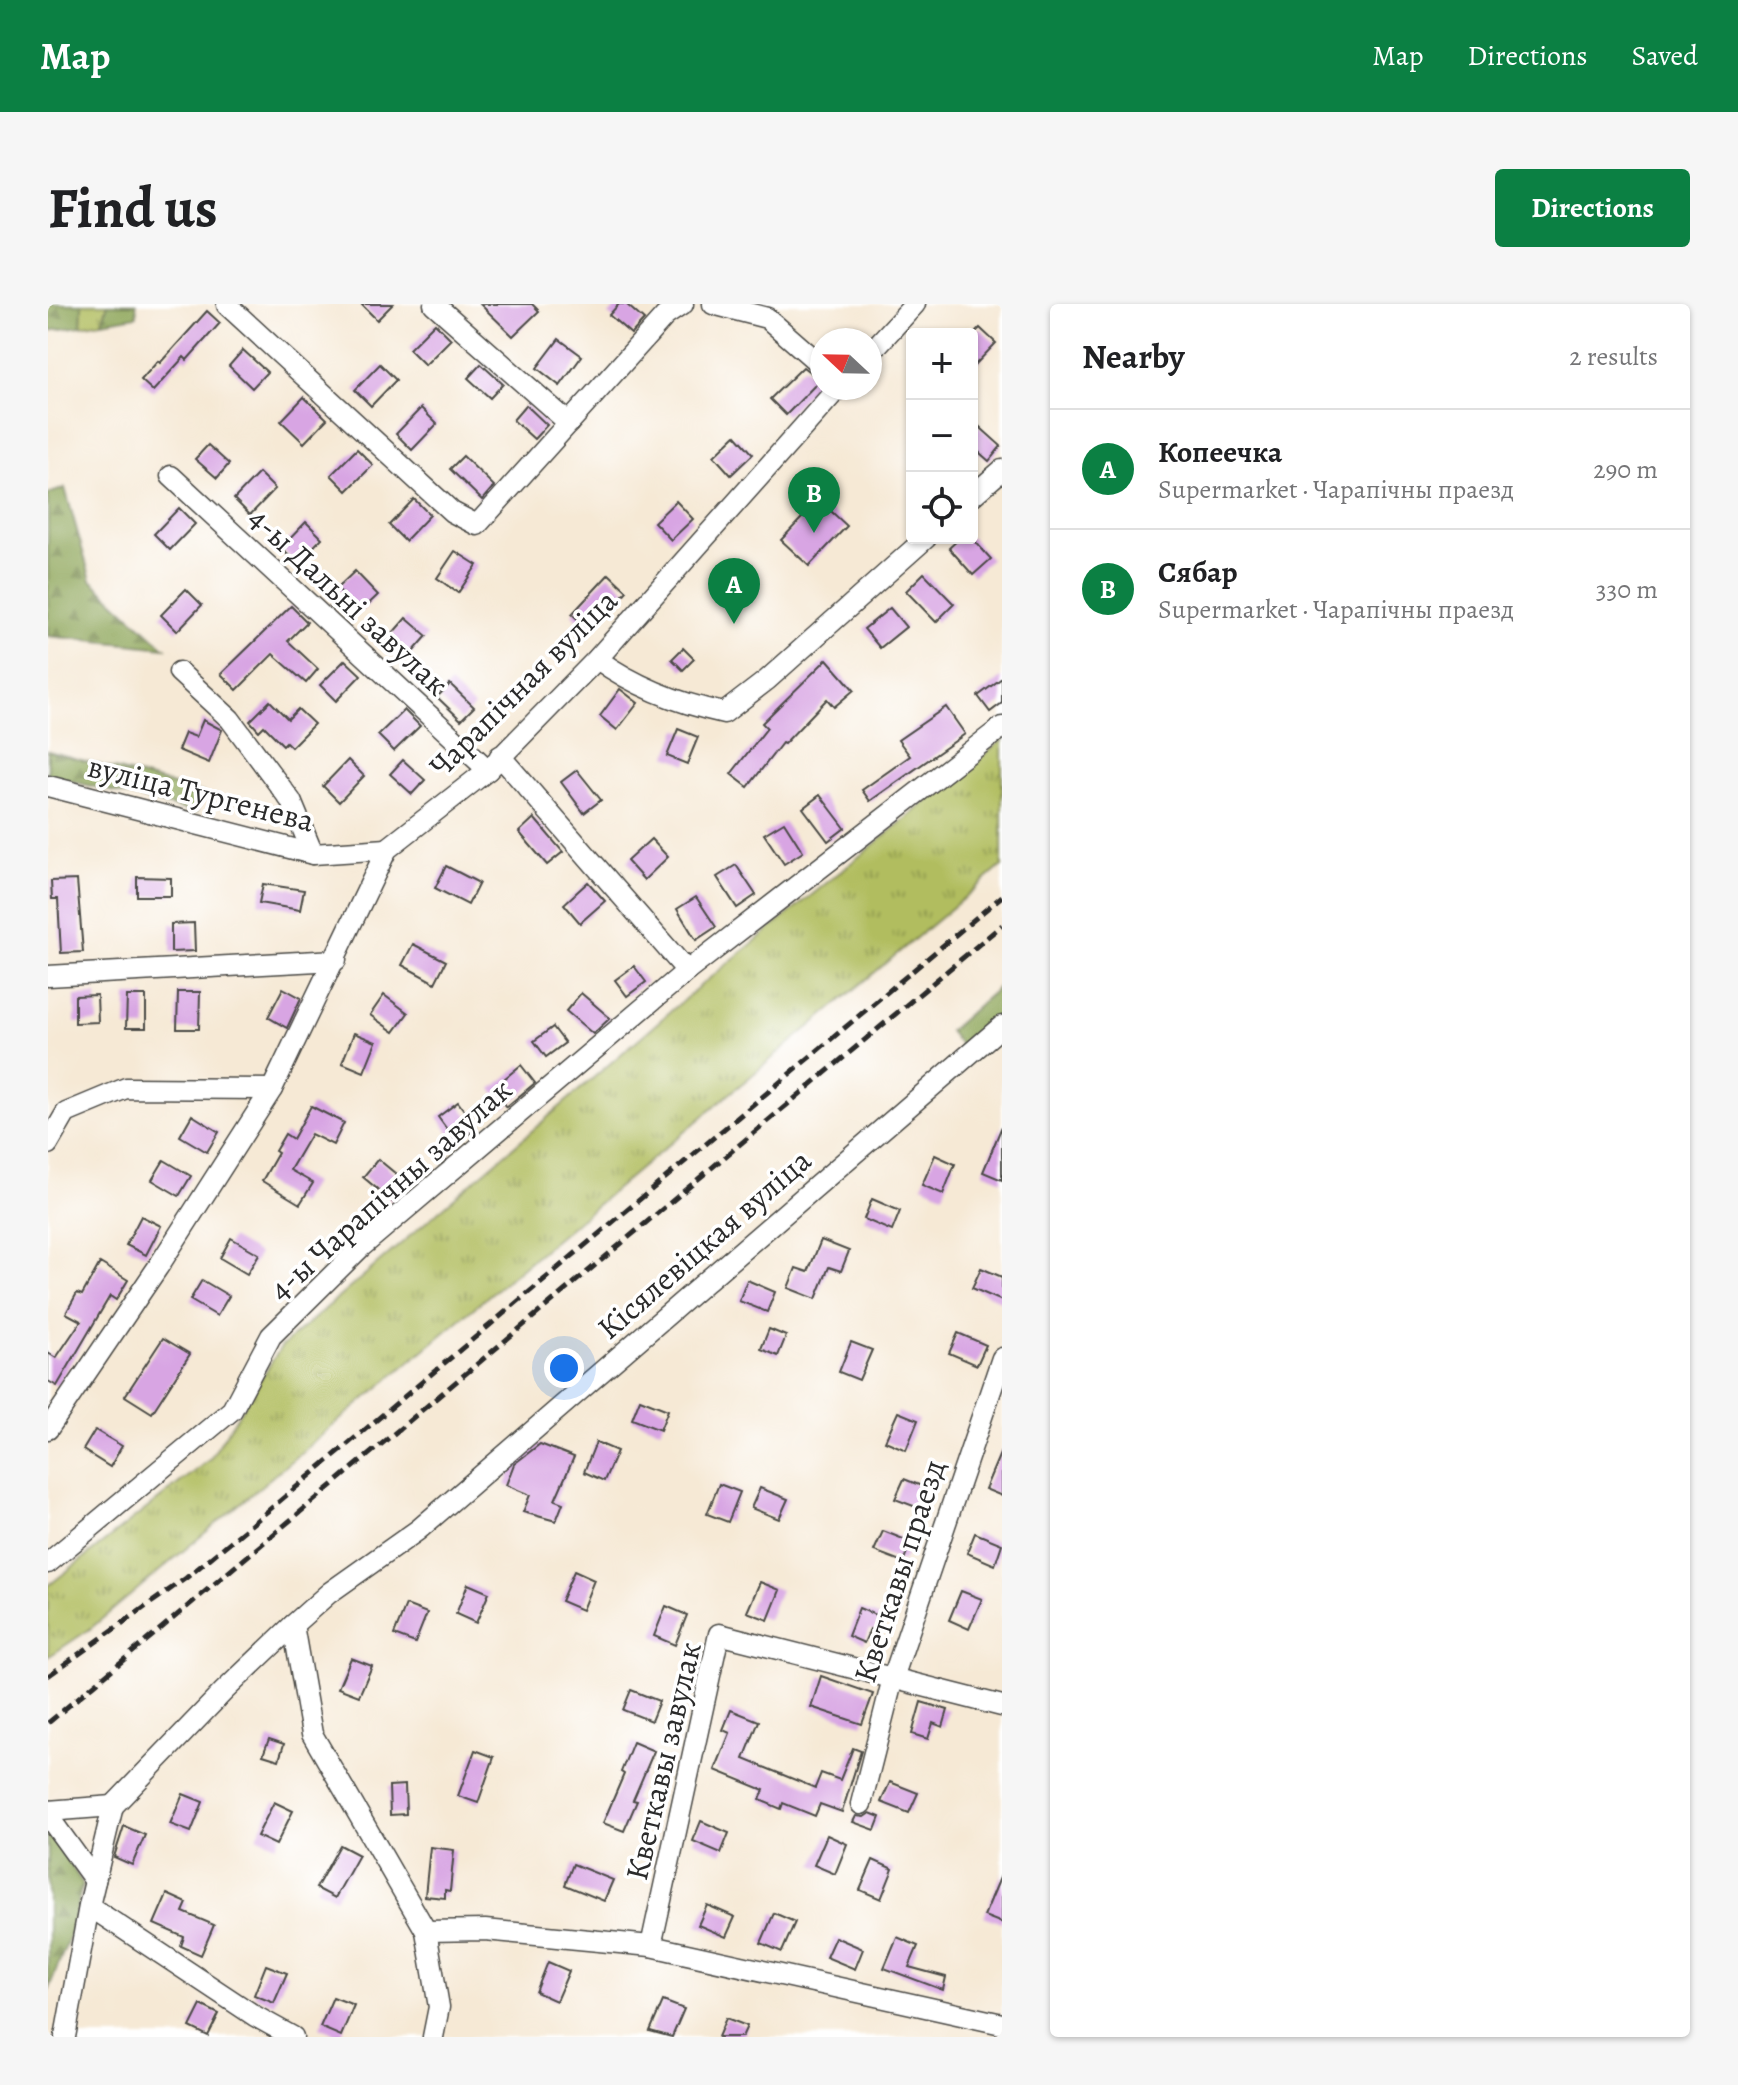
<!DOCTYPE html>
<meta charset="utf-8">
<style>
body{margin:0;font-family:Alegreya,serif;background:#f6f6f6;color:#202124}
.controls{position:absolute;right:24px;top:24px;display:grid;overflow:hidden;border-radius:8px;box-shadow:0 2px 6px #0004}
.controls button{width:72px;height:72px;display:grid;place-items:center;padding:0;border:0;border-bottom:2px solid #e0e0e0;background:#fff;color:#202124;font:40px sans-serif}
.compass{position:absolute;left:762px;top:24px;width:72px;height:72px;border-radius:50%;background:#fff;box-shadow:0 2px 6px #0004;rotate:292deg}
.you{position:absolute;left:516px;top:1064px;width:28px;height:28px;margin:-20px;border:6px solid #fff;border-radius:50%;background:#1a73e8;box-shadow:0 0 0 12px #1a73e833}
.badge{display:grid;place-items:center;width:52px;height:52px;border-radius:50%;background:#0b8043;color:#fff;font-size:26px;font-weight:700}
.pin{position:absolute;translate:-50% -66px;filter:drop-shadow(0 2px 4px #0008)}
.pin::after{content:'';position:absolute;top:42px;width:28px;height:24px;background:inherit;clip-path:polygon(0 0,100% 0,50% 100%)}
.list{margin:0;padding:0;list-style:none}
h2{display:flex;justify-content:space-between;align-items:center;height:104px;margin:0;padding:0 32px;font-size:34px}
h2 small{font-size:26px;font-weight:400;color:#757577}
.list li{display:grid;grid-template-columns:52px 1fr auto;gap:24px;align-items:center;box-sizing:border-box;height:120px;padding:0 32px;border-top:2px solid #e0e0e0}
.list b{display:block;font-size:30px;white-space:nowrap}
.list p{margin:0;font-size:26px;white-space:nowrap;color:#757577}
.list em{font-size:26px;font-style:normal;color:#757577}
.icon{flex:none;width:44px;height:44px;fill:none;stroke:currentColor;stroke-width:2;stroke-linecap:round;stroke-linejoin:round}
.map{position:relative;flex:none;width:954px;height:1733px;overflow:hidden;border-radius:8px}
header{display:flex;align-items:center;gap:48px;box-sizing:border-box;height:112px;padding:0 40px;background:#0b8043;color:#fff}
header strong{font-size:38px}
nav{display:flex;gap:44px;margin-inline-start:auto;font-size:28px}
.intro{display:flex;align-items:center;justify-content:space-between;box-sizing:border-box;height:192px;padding:0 48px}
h1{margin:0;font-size:56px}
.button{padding:20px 36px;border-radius:8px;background:#0b8043;color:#fff;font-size:28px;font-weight:700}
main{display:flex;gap:48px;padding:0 48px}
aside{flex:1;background:#fff;border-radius:8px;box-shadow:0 2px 6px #0004}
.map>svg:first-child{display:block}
</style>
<header>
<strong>Map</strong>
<nav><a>Map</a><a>Directions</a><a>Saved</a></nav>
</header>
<div class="intro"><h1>Find us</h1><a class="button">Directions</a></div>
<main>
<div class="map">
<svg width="954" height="1733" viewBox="0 0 954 1733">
<defs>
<pattern id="grass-tufts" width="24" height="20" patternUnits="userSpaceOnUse" patternTransform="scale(2)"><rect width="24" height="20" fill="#b1bd5f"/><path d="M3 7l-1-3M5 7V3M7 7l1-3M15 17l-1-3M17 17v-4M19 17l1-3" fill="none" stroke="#909a4f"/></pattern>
<pattern id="forest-firs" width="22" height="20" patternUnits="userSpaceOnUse" patternTransform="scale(2)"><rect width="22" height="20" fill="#8ca456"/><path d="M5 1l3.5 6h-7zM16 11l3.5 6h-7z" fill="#738647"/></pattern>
</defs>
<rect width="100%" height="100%" fill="#fff"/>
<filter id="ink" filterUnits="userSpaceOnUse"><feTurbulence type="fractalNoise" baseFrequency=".0125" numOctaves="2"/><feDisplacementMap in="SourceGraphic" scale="16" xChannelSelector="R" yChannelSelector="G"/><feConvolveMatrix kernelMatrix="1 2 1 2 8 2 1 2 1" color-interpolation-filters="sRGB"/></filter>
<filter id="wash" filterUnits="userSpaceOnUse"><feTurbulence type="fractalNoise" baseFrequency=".006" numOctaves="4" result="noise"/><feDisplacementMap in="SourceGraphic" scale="32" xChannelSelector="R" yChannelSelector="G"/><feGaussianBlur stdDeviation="1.8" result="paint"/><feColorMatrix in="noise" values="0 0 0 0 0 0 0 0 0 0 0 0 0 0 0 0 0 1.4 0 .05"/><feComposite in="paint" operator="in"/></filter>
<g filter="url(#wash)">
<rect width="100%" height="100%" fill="#f6e9d5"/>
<g fill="url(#grass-tufts)" stroke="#6e7445" stroke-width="2">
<path d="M34,0H60L54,18L33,22Z"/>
<path d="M954,436V562L42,1325L0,1353V1282L162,1155L233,1043L652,682Z"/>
</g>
<g fill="url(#forest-firs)" stroke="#5c6840" stroke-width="2">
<path d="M0,0H34L33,22L0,27Z"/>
<path d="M60,0H88L89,12L54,18Z"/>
<path d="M17,184L43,276L117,344L0,332V190Z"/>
<path d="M0,447L155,489L148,509L0,471Z"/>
<path d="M954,680V711L915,745L901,727Z"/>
<path d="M0,1526L35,1580L20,1636L0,1687Z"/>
</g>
<g id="blocks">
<g fill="#d8a5e3">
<path d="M313,0H345L329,16Z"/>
<path d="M432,0H484L491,7L465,32Z"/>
<path d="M571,0H578L596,16L583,30L561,11Z"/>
<path d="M159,7L172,19L139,56L136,53L105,87L93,76L110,57L112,59Z"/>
<path d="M387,19L403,35L377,61L361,45Z"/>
<path d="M932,24L948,39L924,64V32Z"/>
<path d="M511,35L534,52L512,82L489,64Z"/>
<path d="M195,46L219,68L204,84L181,62Z"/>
<path d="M332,60L348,76L323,102L307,86Z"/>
<path d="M433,60L455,80L442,94L420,74Z"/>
<path d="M755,63L772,76L738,111L722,95Z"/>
<path d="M256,93L279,115L256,139L233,117Z"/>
<path d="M478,101L499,121L486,135L465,116Z"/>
<path d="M373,104L389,120L364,146L348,130Z"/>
<path d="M924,116L953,142L941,157L924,142Z"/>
<path d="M688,131L705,150L683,171L666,152Z"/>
<path d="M160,141L181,160L169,174L147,155Z"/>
<path d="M309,145L325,161L299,187L283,171Z"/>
<path d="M415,152L446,182L434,196L402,165Z"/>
<path d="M211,169L227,185L202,211L186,195Z"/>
<path d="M366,195L382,211L357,237L341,221Z"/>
<path d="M771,196L799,222L761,262L733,236Z"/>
<path d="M628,197L645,215L623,236L606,218Z"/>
<path d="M131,204L147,220L122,246L106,230Z"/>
<path d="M258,218L274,234L249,260L233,244Z"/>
<path d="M912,234H924L943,255L925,271L901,244Z"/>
<path d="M407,247L429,261L410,289L389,274Z"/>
<path d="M307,267L330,291L311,309L289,284Z"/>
<path d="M876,269L906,300L888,318L858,287Z"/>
<path d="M561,270L579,287L542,327L524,310Z"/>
<path d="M138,285L154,301L129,327L113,311Z"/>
<path d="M243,302L259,318L240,337L270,365L258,379L225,350L189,386L173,370Z"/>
<path d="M842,304L858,323L832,344L816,325Z"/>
<path d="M358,314L379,332L357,357L337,338Z"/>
<path d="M635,344L646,355L635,366L624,355Z"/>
<path d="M779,355L806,386L786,403L779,395L736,440L734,439L700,483L683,470L719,424L714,419Z"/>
<path d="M297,356L313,371L288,397L272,381Z"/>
<path d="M954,374V399L942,408L930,392Z"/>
<path d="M402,380L426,403L413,416L389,393Z"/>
<path d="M572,385L590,399L569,426L552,412Z"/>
<path d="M222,397L240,415L250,405L266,420L243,443L238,438L235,441L216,422L211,427L202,417Z"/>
<path d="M898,403L917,430L822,497L814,486L862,452L850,436Z"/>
<path d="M356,406L372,422L346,447L330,431Z"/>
<path d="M155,416L174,426L161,459L130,446L137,429L148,433Z"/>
<path d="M630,425L650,433L639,460L619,452Z"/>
<path d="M300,456L316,472L291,498L275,482Z"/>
<path d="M355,456L377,476L364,490L342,470Z"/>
<path d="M529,466L553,496L536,509L513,478Z"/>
<path d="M772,491L797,524L780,537L755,504Z"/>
<path d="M486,514L515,548L499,561L471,528Z"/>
<path d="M736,518L755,548L736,560L716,530Z"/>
<path d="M603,535L620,553L596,576L579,557Z"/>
<path d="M688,561L708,591L689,604L669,573Z"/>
<path d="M398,562L431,579L420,601L387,584Z"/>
<path d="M89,573L123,574V592H89Z"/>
<path d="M29,576L35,648L13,649L10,595H4L3,577Z"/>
<path d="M540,578L557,597L532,619L516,600Z"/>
<path d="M215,580L256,586L252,606L211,599Z"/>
<path d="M648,593L668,623L648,636L629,605Z"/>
<path d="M146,619L147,647L123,648V620Z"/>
<path d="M365,640L398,657L387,679L354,661Z"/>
<path d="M586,662L598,678L579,692L567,676Z"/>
<path d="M235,684L253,694L239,724L220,713Z"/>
<path d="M130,688H152L151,725H129Z"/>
<path d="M533,689L562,714L545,730L518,707Z"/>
<path d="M49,691L50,718L27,719V692Z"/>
<path d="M336,691L360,709L346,728L322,711Z"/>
<path d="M79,692H98V724H78Z"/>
<path d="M505,723L517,739L498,753L486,737Z"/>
<path d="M306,729L328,738L316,768L294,759Z"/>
<path d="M473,761L487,779L458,803L444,785Z"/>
<path d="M410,798L429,824L409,839L390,813Z"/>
<path d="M263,802L296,819L285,841L263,830L242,866L265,879L252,900L214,877L230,849L227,847L237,830L245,835Z"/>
<path d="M144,811L171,828L159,848L132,832Z"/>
<path d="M954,822V876L935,868Z"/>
<path d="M887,851L907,860L895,890L874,881Z"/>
<path d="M330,855L360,880L345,898L315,873Z"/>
<path d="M116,856L143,872L131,892L104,876Z"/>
<path d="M824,895L852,907L844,927L816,915Z"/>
<path d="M93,912L113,922L98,951L78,941Z"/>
<path d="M183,934L211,950L199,970L172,954Z"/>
<path d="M773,936L801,947L793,967L781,963L768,995L740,984L748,964L760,968Z"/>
<path d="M52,959L80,976L68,996L62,992L9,1082L0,1077V1049L8,1054L33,1017L18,1009L29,989L34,991Z"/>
<path d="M933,964L954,973V997L924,984Z"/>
<path d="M154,976L181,992L169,1012L142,996Z"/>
<path d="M699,976L727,988L719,1008L691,997Z"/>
<path d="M721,1025L738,1032L730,1052L713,1045Z"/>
<path d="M910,1029L938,1041L929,1061L901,1049Z"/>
<path d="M115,1034L142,1050L104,1109L77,1092Z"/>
<path d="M803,1038L824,1046L811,1076L791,1068Z"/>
<path d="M592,1095L620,1106L612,1126L584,1115Z"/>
<path d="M850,1108L870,1116L858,1146L837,1137Z"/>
<path d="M47,1126L74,1142L62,1163L35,1146Z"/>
<path d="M548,1138L569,1147L556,1177L536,1168Z"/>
<path d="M492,1140L526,1153L507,1196L515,1199L508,1217L475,1208L482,1191L458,1181L466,1160Z"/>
<path d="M954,1145V1192L937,1185Z"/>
<path d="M856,1175L884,1186L876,1206L847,1195Z"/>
<path d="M671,1180L692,1188L680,1218L659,1210Z"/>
<path d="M712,1184L740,1195L731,1215L703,1204Z"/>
<path d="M835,1227L863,1238L855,1258L826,1247Z"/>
<path d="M927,1229L954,1240L947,1261L919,1249Z"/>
<path d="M526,1267L546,1276L534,1306L513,1297Z"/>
<path d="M712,1278L732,1286L720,1316L699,1308Z"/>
<path d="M420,1280L441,1289L428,1319L408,1310Z"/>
<path d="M913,1287L934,1295L921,1325L901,1316Z"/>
<path d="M358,1301L379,1309L367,1339L346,1331Z"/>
<path d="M618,1302L639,1311L627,1341L606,1332Z"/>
<path d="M811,1304L832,1313L826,1327L822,1325L816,1339L800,1332Z"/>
<path d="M303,1354L324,1362L311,1392L290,1384Z"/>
<path d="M773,1372L825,1390L814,1420L763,1403Z"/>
<path d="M583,1386L611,1397L603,1417L575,1406Z"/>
<path d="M873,1398L900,1406L895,1423L885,1419L880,1435L864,1430Z"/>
<path d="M683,1406L711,1417L696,1455L767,1484L773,1469L792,1476L805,1444L813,1447L794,1508L772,1500L767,1512L735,1499L733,1505L712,1496L716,1486L667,1466L682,1429L675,1426Z"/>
<path d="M221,1435L236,1440L231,1456L215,1451Z"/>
<path d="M585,1438L606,1447L585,1496L589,1497L576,1527L555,1519L576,1470L573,1468Z"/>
<path d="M427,1446L446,1453L430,1499L410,1492Z"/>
<path d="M842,1478L870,1489L861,1509L833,1498Z"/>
<path d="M357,1481L358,1510L342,1511L341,1482Z"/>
<path d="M135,1490L155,1498L143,1528L122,1520Z"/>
<path d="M226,1498L245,1507L228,1541L209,1532Z"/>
<path d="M822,1509L832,1513L827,1526L805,1518L808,1512L816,1513Z"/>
<path d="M653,1517L681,1529L673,1549L645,1537Z"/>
<path d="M76,1522L97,1531L84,1561L66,1553Z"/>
<path d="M779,1531L799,1540L787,1570L766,1561Z"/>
<path d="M292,1541L311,1551L287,1594L268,1584Z"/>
<path d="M382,1543L406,1546L402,1587L397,1586V1594L377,1592Z"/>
<path d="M825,1556L845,1565L833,1595L812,1586Z"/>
<path d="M525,1560L565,1576L556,1597L517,1581Z"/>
<path d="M954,1569V1619L936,1612Z"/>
<path d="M119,1590L139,1599L135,1608L166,1621L153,1651L133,1642L136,1633L106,1620Z"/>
<path d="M659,1601L687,1613L678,1633L650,1621Z"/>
<path d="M726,1609L747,1618L734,1648L713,1639Z"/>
<path d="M787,1633L815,1645L807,1665L778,1653Z"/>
<path d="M849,1633L870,1642L861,1663L898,1673L895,1686L836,1664Z"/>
<path d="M500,1658L521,1667L508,1697L488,1688Z"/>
<path d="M218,1661L239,1669L226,1699L206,1691Z"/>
<path d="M285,1693L306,1701L293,1732L272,1723Z"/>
<path d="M615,1697L636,1705L624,1733L602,1727Z"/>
<path d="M153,1701L171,1710L160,1732L142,1723Z"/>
<path d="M678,1714L699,1722L694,1733H670Z"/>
</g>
</g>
</g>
<g filter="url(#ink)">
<use href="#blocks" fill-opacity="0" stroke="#494844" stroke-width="2"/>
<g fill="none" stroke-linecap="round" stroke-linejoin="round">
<defs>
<g id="minor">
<path d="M386,0L521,119"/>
<path d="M665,0L719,14L774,62"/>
<path d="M179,1L404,208L429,221L617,12L635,0"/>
<path d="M822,49L867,0"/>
<path d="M123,172L440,466"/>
<path d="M924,192L954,166"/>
<path d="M549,355C588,383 629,399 676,409L719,376L878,234"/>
<path d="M131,368L182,415L243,497L265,550"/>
<path d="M452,452L639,667"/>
<path d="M0,482L265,550L339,545"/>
<path d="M0,672L288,656"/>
<path d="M0,840L18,809L78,784L224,785"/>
<path d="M0,1125L110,963L224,785L339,545L440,466L549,355L790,84"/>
<path d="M0,1259L184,1106L223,1032L313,943L639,667L954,423"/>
<path d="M245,1321L264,1430L378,1627L391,1703L385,1733"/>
<path d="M813,1500L845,1374L954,1054"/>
<path d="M0,1507L65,1502"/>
<path d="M0,1512L47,1577"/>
<path d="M41,1602L207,1712L245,1733"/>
<path d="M378,1627L437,1626L603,1642L954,1720"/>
<path d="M603,1642L671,1330L954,1402"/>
<path d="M17,1733L41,1602L65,1502L176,1387L245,1321L281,1289L370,1226L954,722"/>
</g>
</defs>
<use href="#minor" stroke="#494844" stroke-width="23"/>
<use href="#minor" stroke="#fff" stroke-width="20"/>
<g stroke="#2b2b2b" stroke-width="5" stroke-dasharray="12 6" stroke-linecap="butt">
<path d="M0,1372L138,1274L221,1206L954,592"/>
<path d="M0,1419L954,621"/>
</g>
</g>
</g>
<g text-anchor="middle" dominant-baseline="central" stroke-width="7" stroke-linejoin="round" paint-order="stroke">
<g font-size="32" fill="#2b2b2b" stroke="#fff">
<text transform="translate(301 297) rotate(43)">4-ы Дальні завулак</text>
<text transform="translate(475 379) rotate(-45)">Чарапічная вуліца</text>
<text transform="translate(153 489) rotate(14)">вуліца Тургенева</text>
<text transform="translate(342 885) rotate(-42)">4-ы Чарапічны завулак</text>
<text transform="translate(656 940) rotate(-41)">Кісялевіцкая вуліца</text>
<text transform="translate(851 1267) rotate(-72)">Кветкавы праезд</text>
<text transform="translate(615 1457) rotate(-77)">Кветкавы завулак</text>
</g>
</g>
</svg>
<div class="controls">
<button>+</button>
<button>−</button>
<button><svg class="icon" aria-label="locate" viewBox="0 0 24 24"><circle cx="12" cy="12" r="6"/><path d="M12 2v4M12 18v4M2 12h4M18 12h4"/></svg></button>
</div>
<svg class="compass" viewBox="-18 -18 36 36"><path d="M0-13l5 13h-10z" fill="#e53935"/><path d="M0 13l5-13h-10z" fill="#757577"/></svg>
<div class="you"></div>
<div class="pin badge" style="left:686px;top:320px">A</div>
<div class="pin badge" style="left:766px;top:229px">B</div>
</div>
<aside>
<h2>Nearby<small>2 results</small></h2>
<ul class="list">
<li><span class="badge">A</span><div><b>Копеечка</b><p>Supermarket · Чарапічны праезд</p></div><em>290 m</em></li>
<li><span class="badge">B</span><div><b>Сябар</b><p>Supermarket · Чарапічны праезд</p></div><em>330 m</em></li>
</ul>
</aside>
</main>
